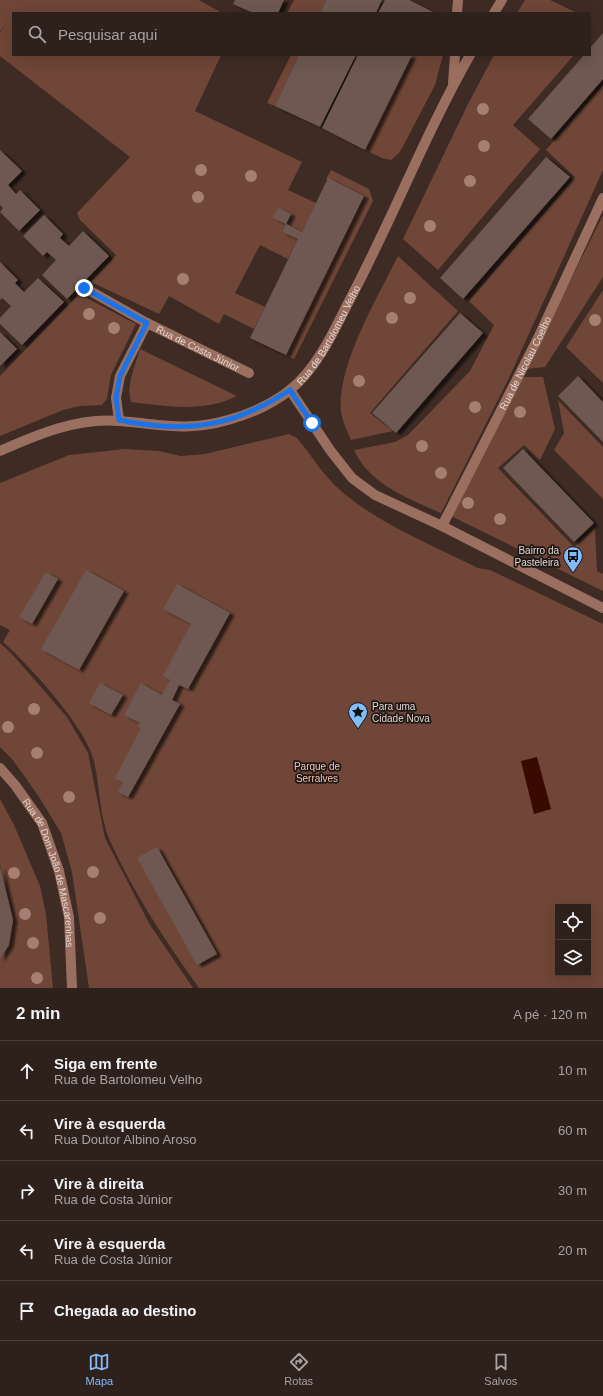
<!DOCTYPE html>
<html lang="pt">
<meta charset="utf-8">
<style>
body{margin:0;font-family:Arial,sans-serif;background:#3a2d28;color:#f1f3f6}
.controls{position:absolute;right:12px;bottom:12px;display:grid;overflow:hidden;border-radius:0px;box-shadow:0 4px 16px #0002}
.controls button{width:36px;height:36px;display:grid;place-items:center;padding:0;border:0;border-bottom:1px solid #493e3a;background:#2e201b;color:#f1f3f6;font:20px sans-serif}
.stop{position:absolute;width:12px;height:12px;margin:-9px;border:3px solid #1a73e8;border-radius:50%;background:#fff}
.stop.end{background:#1a73e8;border-color:#fff;box-shadow:0 1px 4px #0008}
.list{margin:0;padding:0;list-style:none}
h2{display:flex;justify-content:space-between;align-items:center;height:52px;margin:0;padding:0 16px;font-size:17px}
h2 small{font-size:13px;font-weight:400;color:#a7a3a3}
.list li{display:grid;grid-template-columns:26px 1fr auto;gap:12px;align-items:center;box-sizing:border-box;height:60px;padding:0 16px;border-top:1px solid #493e3a}
.list b{display:block;font-size:15px;white-space:nowrap}
.list p{margin:0;font-size:13px;white-space:nowrap;color:#a7a3a3}
.list em{font-size:13px;font-style:normal;color:#a7a3a3}
.icon{flex:none;width:22px;height:22px;fill:none;stroke:currentColor;stroke-width:2;stroke-linecap:round;stroke-linejoin:round}
.map{position:relative;flex:none;width:603px;height:988px;overflow:hidden}
.search{position:absolute;background:#2e201b;box-shadow:0 4px 16px #0002;left:12px;right:12px;top:12px;height:44px;display:flex;align-items:center;gap:10px;box-sizing:border-box;padding:0 14px;border-radius:0px;color:#a7a3a3;font-size:15px}
.sheet{height:352px;background:#2e201b}
nav{display:flex;justify-content:space-around;align-items:center;box-sizing:border-box;height:56px;border-top:1px solid #493e3a;background:#2e201b;font-size:11px;color:#a7a3a3}
nav a{display:grid;justify-items:center;gap:2px}
nav .on{color:#81bcfa}
.map>svg:first-child{display:block}
</style>
<div class="map">
<svg width="603" height="988" viewBox="0 0 603 988">
<defs>
<filter id="shadow"><feDropShadow dx="4.5" dy="2.5" stdDeviation="1" flood-color="#0009"/></filter>
</defs>
<rect width="100%" height="100%" fill="#3e2b24"/>
<g fill="#6f4637" fill-rule="evenodd">
<path d="M0,0H199L222,13H13V55H221L195,111L302,162L288,190L316,203L302,232L286,224L282,232L298,239L288,259L260,245L235,293L265,307L254,329L224,314L219,324L169,296L159,314L91,282L116,255L80,220L77,213L130,157L0,56V32L8,23L0,31Z"/>
<path d="M294,0H326L320,13H287Z"/>
<path d="M525,0H550L577,13H517Z"/>
<path d="M291,55H299L275,106L267,103Z"/>
<path d="M412,55H443L435,85L400,152L391,160L382,158L365,150Z"/>
<path d="M494,55H574L513,125L540,149L438,270L403,239L468,104Z"/>
<path d="M603,85V170L509,378L441,513C409,499 369,484 354,450L395,442L408,435L470,371L494,325L469,301L575,177L546,150Z"/>
<path d="M331,170L369,189L373,201L294,359L286,355L364,196L326,179Z"/>
<path d="M603,215V277L545,367L526,369Z"/>
<path d="M398,256L458,311L370,413L393,431L351,440C348,433 344,425 342,417C333,371 378,297 398,256Z"/>
<path d="M603,290V383L566,347Z"/>
<path d="M79,294L136,324L111,375L107,399L102,405L80,406L63,410L0,436V376Z"/>
<path d="M140,349L237,396C204,413 166,406 131,402C126,385 135,366 140,349Z"/>
<path d="M521,377H543L555,429L540,460L524,445L498,468L574,547L595,528L597,571L603,574V591L451,516Z"/>
<path d="M558,400L603,447V499L554,450L564,433Z"/>
<path d="M289,434L297,438C311,455 324,476 340,490C377,523 434,546 478,568L490,570L603,624V988H199C166,942 133,892 110,841C99,816 100,786 94,761C86,727 29,665 3,642L10,630L0,625V483L69,455L125,449L159,451L181,456L205,454ZM558,907H588V973H558Z"/>
<path d="M0,643L12,654L67,717L88,753L105,838L150,925L193,988H89L72,872L61,833L39,797L13,760L0,747Z"/>
<path d="M0,799L14,825L40,886L46,914L53,988H0V959L9,945L13,920L0,864Z"/>
</g>
<path fill="#380a00" d="M537,757L551,809L534,814L521,761Z"/>
<g fill="#6e5951" filter="url(#shadow)">
<path d="M235,0H284L278,13H253L233,4Z"/>
<path d="M326,0H382L376,13H320Z"/>
<path d="M385,0H409L433,12L378,13Z"/>
<path d="M603,33V79L551,139L528,119L584,55H590V48Z"/>
<path d="M299,55H356L320,127L275,106Z"/>
<path d="M358,55H412L365,150L322,128Z"/>
<path d="M0,150L22,171L8,185L16,194L20,190L40,210L19,231L0,212L3,208L0,205Z"/>
<path d="M546,157L570,177L463,299L440,278Z"/>
<path d="M328,178L364,196L286,355L250,338L298,239L282,232L286,224L302,232Z"/>
<path d="M278,208L291,214L286,224L273,218Z"/>
<path d="M44,215L63,234L60,238L69,246L83,231L109,256L67,299L42,275L56,260L47,252L43,256L23,236Z"/>
<path d="M0,262L18,280L15,283L24,292L38,278L64,302L22,345L0,324V318L11,306L2,298L0,300Z"/>
<path d="M460,313L483,333L396,433L372,413Z"/>
<path d="M0,332L17,349L0,366Z"/>
<path d="M578,376L603,402V442L558,396Z"/>
<path d="M523,449L594,523L574,542L503,468Z"/>
<path d="M86,570L124,591L79,670L41,649Z"/>
<path d="M46,572L58,579L32,624L19,617Z"/>
<path d="M177,584L230,613L188,689L179,685L172,700L180,704L128,797L118,792L123,783L115,778L141,728L138,726L140,723L124,715L141,683L162,695L170,680L163,676L191,624L163,609Z"/>
<path d="M100,683L123,695L111,715L89,703Z"/>
<path d="M157,847L217,954L197,965L137,858Z"/>
<path d="M0,866L13,920L9,945L0,959Z"/>
</g>
<g fill="none" stroke-linecap="round" stroke-linejoin="round">
<g stroke="#9b6f5f" stroke-width="10">
<path d="M457,13L458,0"/>
<path d="M494,13L502,0"/>
<path d="M453,83L455,55"/>
<path id="s1" d="M85,288L147,323L249,373"/>
<path d="M290,390L330,450L352,478L375,495L442,526L603,608"/>
<path d="M119,420L116,398L120,376L147,323"/>
<path id="s2" d="M0,451C36,435 78,417 119,421C161,424 186,432 228,420C250,414 272,404 290,390C316,369 332,335 347,305C391,223 424,136 470,55"/>
<path id="s3" d="M442,526L538,338L603,198"/>
<path id="s4" d="M0,768L15,785L42,823L59,871L69,917L72,988"/>
</g>
</g>
<g fill="#a47f72">
<circle cx="483" cy="109" r="6"/>
<circle cx="484" cy="146" r="6"/>
<circle cx="201" cy="170" r="6"/>
<circle cx="251" cy="176" r="6"/>
<circle cx="470" cy="181" r="6"/>
<circle cx="198" cy="197" r="6"/>
<circle cx="430" cy="226" r="6"/>
<circle cx="183" cy="279" r="6"/>
<circle cx="410" cy="298" r="6"/>
<circle cx="89" cy="314" r="6"/>
<circle cx="392" cy="318" r="6"/>
<circle cx="595" cy="320" r="6"/>
<circle cx="114" cy="328" r="6"/>
<circle cx="359" cy="381" r="6"/>
<circle cx="475" cy="407" r="6"/>
<circle cx="520" cy="412" r="6"/>
<circle cx="422" cy="446" r="6"/>
<circle cx="441" cy="473" r="6"/>
<circle cx="468" cy="503" r="6"/>
<circle cx="500" cy="519" r="6"/>
<circle cx="34" cy="709" r="6"/>
<circle cx="8" cy="727" r="6"/>
<circle cx="37" cy="753" r="6"/>
<circle cx="69" cy="797" r="6"/>
<circle cx="93" cy="872" r="6"/>
<circle cx="14" cy="873" r="6"/>
<circle cx="25" cy="914" r="6"/>
<circle cx="100" cy="918" r="6"/>
<circle cx="33" cy="943" r="6"/>
<circle cx="37" cy="978" r="6"/>
</g>
<g fill="none" stroke-linecap="round" stroke-linejoin="round">
<path stroke="#1a73e8" stroke-width="5" d="M84,288L147,323L120,376L116,398L119,420C186,434 233,427 290,390L312,423"/>
</g>
<defs>
<symbol id="bus-pin" viewBox="-11 -11 22 30"><path d="M0 17L-7.5 6A9.5 9.5 0 1 1 7.5 6Z" fill="#81bcfa" stroke="#1e1613"/><path d="M-5-6H5V4H4V6H2V4H-2V6H-4V4H-5ZM-3.5-4V0h7V-4ZM-3.5 1.2v1.5H-2V1.2ZM2 1.2v1.5H3.5V1.2Z" fill="#111"/></symbol>
<symbol id="sight-pin" viewBox="-11 -11 22 30"><path d="M0 17L-7.5 6A9.5 9.5 0 1 1 7.5 6Z" fill="#81bcfa" stroke="#1e1613"/><path d="M0-6L1.8-2.2L6-1.7L2.9 1.2L3.7 5.4L0 3.3L-3.7 5.4L-2.9 1.2L-6-1.7L-1.8-2.2Z" fill="#111"/></symbol>
</defs>
<g fill-rule="evenodd">
<use href="#bus-pin" x="562" y="545" width="22" height="30"/>
<use href="#sight-pin" x="347" y="701" width="22" height="30"/>
</g>
<g text-anchor="middle" dominant-baseline="central" stroke-width="3.5" stroke-linejoin="round" paint-order="stroke">
<g font-size="10" fill="#e1d5d0" stroke="#1e1613">
<text stroke="none"><textPath href="#s2" startOffset="371">Rua de Bartolomeu Velho</textPath></text>
<text stroke="none"><textPath href="#s1" startOffset="128">Rua de Costa Júnior</textPath></text>
<text stroke="none"><textPath href="#s3" startOffset="183">Rua de Nicolau Coelho</textPath></text>
<text stroke="none"><textPath href="#s4" startOffset="119">Rua de Dom João de Mascarenhas</textPath></text>
</g>
<g font-size="10" fill="#e1d5d0" stroke="#1e1613" text-anchor="end">
<text x="559" y="550">Bairro da<tspan x="559" dy="12">Pasteleira</tspan></text>
<text x="372" y="706" text-anchor="start">Para uma<tspan x="372" dy="12">Cidade Nova</tspan></text>
</g>
<g font-size="10" fill="#f7c4b2" stroke="#1e1613">
<text x="317" y="766">Parque de<tspan x="317" dy="12">Serralves</tspan></text>
</g>
</g>
</svg>
<div class="controls">
<button><svg class="icon" aria-label="locate" viewBox="0 0 24 24"><circle cx="12" cy="12" r="6"/><path d="M12 2v4M12 18v4M2 12h4M18 12h4"/></svg></button>
<button><svg class="icon" aria-label="layers" viewBox="0 0 24 24"><path d="M12 4l9 5-9 5-9-5zM3 14l9 5 9-5"/></svg></button>
</div>
<div class="stop" style="left:312px;top:423px"></div>
<div class="stop end" style="left:84px;top:288px"></div>
<div class="search"><svg class="icon" aria-label="search" viewBox="0 0 24 24"><circle cx="10" cy="10" r="6"/><path d="M15 15l6 6"/></svg>Pesquisar aqui</div>
</div>
<section class="sheet">
<h2>2 min<small>A pé · 120 m</small></h2>
<ul class="list">
<li><svg class="icon" aria-label="ahead" viewBox="0 0 24 24"><path d="M12 20V5M6 11l6-6 6 6"/></svg><div><b>Siga em frente</b><p>Rua de Bartolomeu Velho</p></div><em>10 m</em></li>
<li><svg class="icon" aria-label="left" viewBox="0 0 24 24"><path d="M17 20v-9H6M10 6l-5 5 5 5"/></svg><div><b>Vire à esquerda</b><p>Rua Doutor Albino Aroso</p></div><em>60 m</em></li>
<li><svg class="icon" aria-label="right" viewBox="0 0 24 24"><path d="M7 20v-9h11M14 6l5 5-5 5"/></svg><div><b>Vire à direita</b><p>Rua de Costa Júnior</p></div><em>30 m</em></li>
<li><svg class="icon" aria-label="left" viewBox="0 0 24 24"><path d="M17 20v-9H6M10 6l-5 5 5 5"/></svg><div><b>Vire à esquerda</b><p>Rua de Costa Júnior</p></div><em>20 m</em></li>
<li><svg class="icon" aria-label="arrive" viewBox="0 0 24 24"><path d="M6 21V4h12l-3 4 3 4H6"/></svg><div><b>Chegada ao destino</b></div></li>
</ul>
</section>
<nav>
<a class="on"><svg class="icon" aria-label="map" viewBox="0 0 24 24"><path d="M3 6l6-2 6 2 6-2v14l-6 2-6-2-6 2zM9 4v14M15 6v14"/></svg>Mapa</a>
<a><svg class="icon" aria-label="directions" viewBox="0 0 24 24"><path d="M12 3l9 9-9 9-9-9zM9 14v-3h6M13 9l2 2-2 2"/></svg>Rotas</a>
<a><svg class="icon" aria-label="saved" viewBox="0 0 24 24"><path d="M7 4h10v16l-5-4-5 4z"/></svg>Salvos</a>
</nav>
